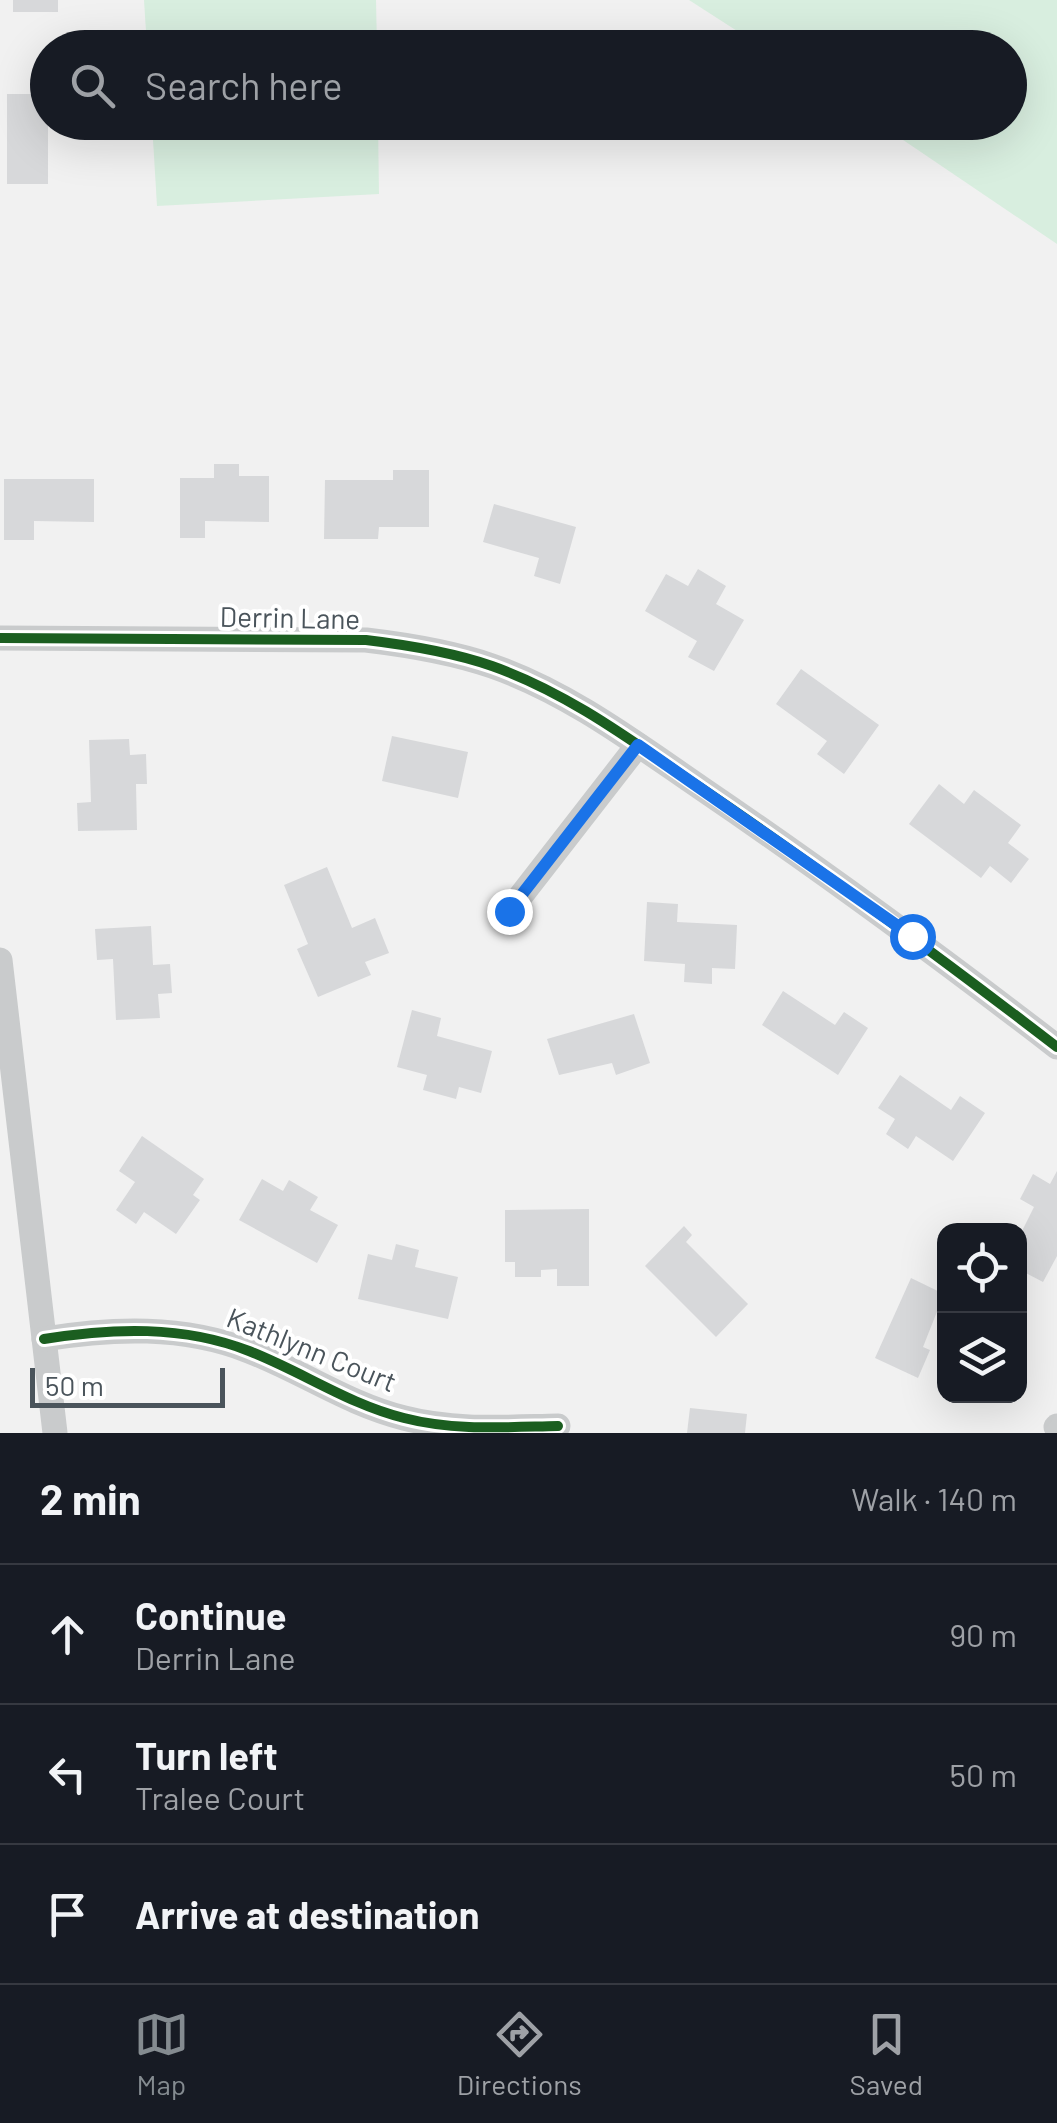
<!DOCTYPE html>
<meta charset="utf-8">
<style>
body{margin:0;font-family:Barlow,sans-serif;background:#242831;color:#f1f3f6}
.controls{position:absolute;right:30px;bottom:30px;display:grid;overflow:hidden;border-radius:20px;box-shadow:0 10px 40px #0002}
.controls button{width:90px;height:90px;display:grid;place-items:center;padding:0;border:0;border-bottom:2px solid #363941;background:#171b24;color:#f1f3f6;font:50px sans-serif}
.scale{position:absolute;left:30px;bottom:25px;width:195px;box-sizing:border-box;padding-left:10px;border:5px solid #4a545b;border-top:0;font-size:28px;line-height:35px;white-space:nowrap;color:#4a545b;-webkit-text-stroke:8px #fff;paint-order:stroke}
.stop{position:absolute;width:30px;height:30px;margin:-22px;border:8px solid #1a73e8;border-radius:50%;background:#fff}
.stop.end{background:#1a73e8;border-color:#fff;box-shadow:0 2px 10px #0008}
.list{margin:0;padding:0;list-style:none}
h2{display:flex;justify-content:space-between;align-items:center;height:130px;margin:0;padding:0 40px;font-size:42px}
h2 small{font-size:32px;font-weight:400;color:#9ea1a6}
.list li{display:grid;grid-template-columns:65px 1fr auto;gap:30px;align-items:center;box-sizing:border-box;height:140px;padding:0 40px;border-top:2px solid #363941}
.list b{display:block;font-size:38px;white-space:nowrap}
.list p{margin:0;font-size:32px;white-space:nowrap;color:#9ea1a6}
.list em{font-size:32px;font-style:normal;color:#9ea1a6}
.icon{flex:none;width:55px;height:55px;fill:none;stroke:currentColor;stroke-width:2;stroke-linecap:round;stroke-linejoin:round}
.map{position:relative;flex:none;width:1057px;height:1433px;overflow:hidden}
.search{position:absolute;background:#171b24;box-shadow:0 10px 40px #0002;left:30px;right:30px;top:30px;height:110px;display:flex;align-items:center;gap:25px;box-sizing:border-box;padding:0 35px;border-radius:55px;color:#9ea1a6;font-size:38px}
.sheet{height:550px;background:#171b24}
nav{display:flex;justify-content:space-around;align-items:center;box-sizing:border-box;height:140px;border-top:2px solid #363941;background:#171b24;font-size:28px;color:#9ea1a6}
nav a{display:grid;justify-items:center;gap:5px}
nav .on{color:#848b90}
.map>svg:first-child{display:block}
</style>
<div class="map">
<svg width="1057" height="1433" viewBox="0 0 1057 1433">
<rect width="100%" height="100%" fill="#f1f1f1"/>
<g fill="#d8eedf">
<path d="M144,0H376L377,47H147Z"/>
<path d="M689,0H1057V244L878,123L1010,122V48L762,47Z"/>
<path d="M152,123H378L379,194L157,206Z"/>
</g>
<g fill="#d7d8da">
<rect x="13" y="0" width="45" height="12"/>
<rect x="7" y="94" width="41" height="90"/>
<path d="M214,464H239V476H269V522L205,521V538H180V478H214Z"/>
<path d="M393,470H429V527H379L378,539H324L325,480H393Z"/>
<path d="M4,479H94V522L34,521V540H4Z"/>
<path d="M494,504L576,527L560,584L534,576L539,558L483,542Z"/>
<path d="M698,569L726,586L716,604L744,620L714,671L688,657L697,641L645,611L666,574L688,586Z"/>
<path d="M801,669L879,725L844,774L817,754L827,741L776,704Z"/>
<path d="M392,736L468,752L458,798L382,781Z"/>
<path d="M129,739L130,755L146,754L147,784H136L137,830L78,831L77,803L91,802L89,740Z"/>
<path d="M939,784L964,804L974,790L1021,825L1008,843L1029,859L1011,883L990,866L981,878L909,824Z"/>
<path d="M327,867L352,928L375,918L389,953L365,962L371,975L318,997L297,949L308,944L284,885Z"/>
<path d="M647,902L678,904L677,922L737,925L735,969L712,968V984L684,982L685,964L644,961Z"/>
<path d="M151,926L153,965L170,964L172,993L158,994L160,1018L116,1020L113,959L97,960L95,929Z"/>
<path d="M783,991L835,1025L844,1012L868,1028L838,1075L762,1025Z"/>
<path d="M412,1010L441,1018L437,1036L492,1051L481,1093L459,1087L456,1099L423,1090L427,1075L397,1067Z"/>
<path d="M634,1014L650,1063L616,1075L612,1063L559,1075L547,1039Z"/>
<path d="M900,1075L951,1110L960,1096L985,1113L953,1161L916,1136L908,1149L886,1134L895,1119L878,1108Z"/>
<path d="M142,1136L204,1179L193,1195L200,1200L176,1234L144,1212L136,1224L116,1210L135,1182L119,1171Z"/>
<path d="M1057,1171V1256L1043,1282L1020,1270V1235L1034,1207L1020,1199L1033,1174L1050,1184Z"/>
<path d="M262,1179L283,1191L289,1180L318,1197L310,1210L338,1225L317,1263L239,1220Z"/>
<path d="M589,1209V1286H557V1269L541,1270V1277H515V1262H505V1210Z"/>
<path d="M684,1226L692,1235L686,1242L748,1304L716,1337L645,1266Z"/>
<path d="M396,1244L419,1250L415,1267L458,1277L448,1319L358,1299L368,1254L392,1260Z"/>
<path d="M911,1278L944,1294L923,1347L930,1350L918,1378L875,1358Z"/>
<path d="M690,1408L747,1414L745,1433H687Z"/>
</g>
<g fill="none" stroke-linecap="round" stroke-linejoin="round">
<g stroke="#c9cbcc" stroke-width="25">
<path d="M0,638L366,640C408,645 452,652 492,666C569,693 635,743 701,788C823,871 940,957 1057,1047"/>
<path d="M509,911L638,745"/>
<path d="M0,960L55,1433"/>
<path d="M44,1339C112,1328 183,1325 249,1351C303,1372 348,1404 404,1418C454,1431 507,1427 558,1426"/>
<path d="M1056,1427L1057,1426"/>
</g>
<defs>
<g id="cycleway">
<path d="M0,638L366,640C408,645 452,652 492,666C569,693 635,743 701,788C823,871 940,957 1057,1047"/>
<path d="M44,1339C112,1328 183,1325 249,1351C303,1372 348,1404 404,1418C454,1431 507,1427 558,1426"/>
</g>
</defs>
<use href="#cycleway" stroke="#fff" stroke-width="16"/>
<use href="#cycleway" stroke="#1b5e20" stroke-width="10"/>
</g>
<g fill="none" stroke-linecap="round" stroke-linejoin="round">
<path stroke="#1a73e8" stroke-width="12" d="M509,911L638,745L912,936"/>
</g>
<g text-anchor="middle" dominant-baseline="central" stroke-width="8" stroke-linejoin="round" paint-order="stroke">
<g font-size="28" fill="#4a545b" stroke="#fff">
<text transform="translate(290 617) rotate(1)">Derrin Lane</text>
<text transform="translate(312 1349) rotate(22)">Kathlynn Court</text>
</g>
</g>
</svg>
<div class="controls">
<button><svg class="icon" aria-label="locate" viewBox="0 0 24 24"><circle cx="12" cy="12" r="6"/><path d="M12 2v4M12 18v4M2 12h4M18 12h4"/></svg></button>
<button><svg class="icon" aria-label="layers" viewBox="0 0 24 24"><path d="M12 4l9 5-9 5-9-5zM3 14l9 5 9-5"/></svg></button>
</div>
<div class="scale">50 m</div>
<div class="stop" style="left:912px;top:936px"></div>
<div class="stop end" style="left:509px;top:911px"></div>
<div class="search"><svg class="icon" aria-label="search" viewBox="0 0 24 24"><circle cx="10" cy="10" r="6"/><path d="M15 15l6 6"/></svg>Search here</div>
</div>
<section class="sheet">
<h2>2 min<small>Walk · 140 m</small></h2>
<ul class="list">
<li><svg class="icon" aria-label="ahead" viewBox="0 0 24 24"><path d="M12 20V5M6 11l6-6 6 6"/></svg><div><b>Continue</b><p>Derrin Lane</p></div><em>90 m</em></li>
<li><svg class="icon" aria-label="left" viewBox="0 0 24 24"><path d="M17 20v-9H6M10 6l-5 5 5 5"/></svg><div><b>Turn left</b><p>Tralee Court</p></div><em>50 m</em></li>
<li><svg class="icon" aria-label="arrive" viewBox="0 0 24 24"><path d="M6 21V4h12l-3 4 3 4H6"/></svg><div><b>Arrive at destination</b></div></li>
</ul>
</section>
<nav>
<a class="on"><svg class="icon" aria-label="map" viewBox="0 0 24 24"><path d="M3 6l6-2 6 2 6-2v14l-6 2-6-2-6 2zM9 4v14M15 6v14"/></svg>Map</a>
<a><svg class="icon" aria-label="directions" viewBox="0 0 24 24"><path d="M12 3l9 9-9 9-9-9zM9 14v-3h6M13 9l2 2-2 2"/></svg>Directions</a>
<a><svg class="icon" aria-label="saved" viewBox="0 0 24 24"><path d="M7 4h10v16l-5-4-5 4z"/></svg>Saved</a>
</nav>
